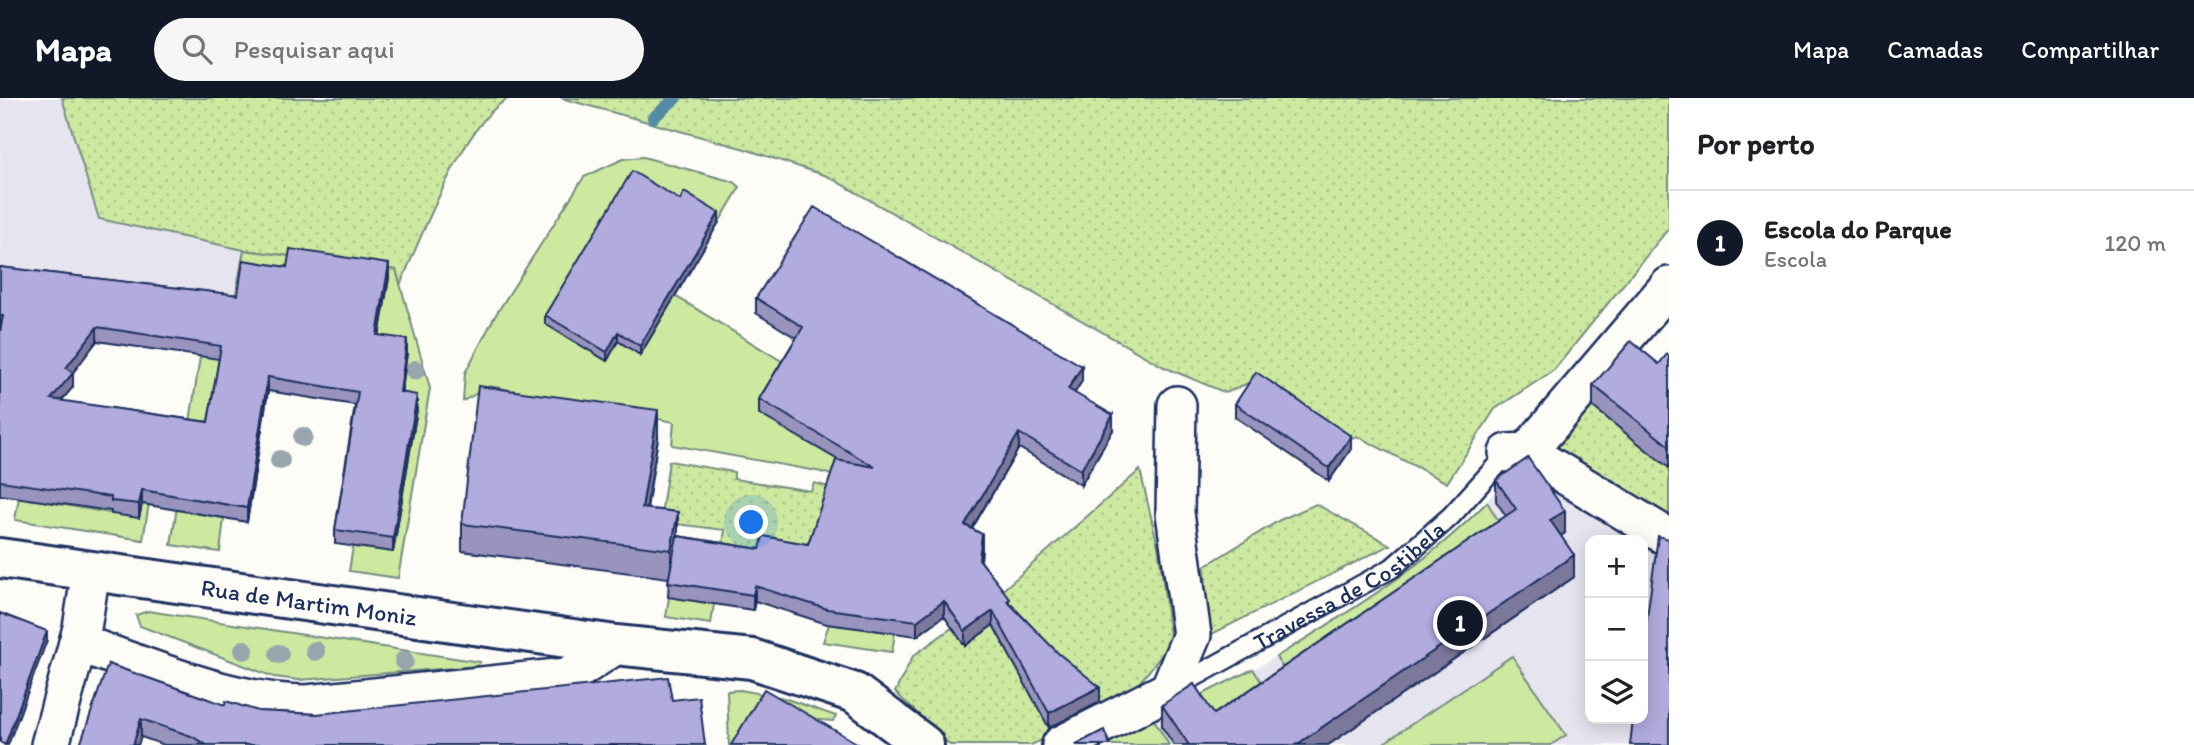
<!DOCTYPE html>
<html lang="pt">
<meta charset="utf-8">
<style>
body{margin:0;font-family:Itim,sans-serif;background:#f6f6f6;color:#202124}
.controls{position:absolute;right:21px;bottom:21px;display:grid;overflow:hidden;border-radius:14px;box-shadow:0 4px 18px #0003}
.controls button{width:63px;height:63px;display:grid;place-items:center;padding:0;border:0;border-bottom:2px solid #e0e0e0;background:#fff;color:#202124;font:35px sans-serif}
.you{position:absolute;left:752px;top:425px;width:24px;height:24px;margin:-18px;border:5px solid #fff;border-radius:50%;background:#1a73e8;box-shadow:0 0 0 10px #1a73e833}
.badge{display:grid;place-items:center;width:46px;height:46px;border-radius:50%;background:#111827;color:#fff;font-size:23px;font-weight:700}
.pin{position:absolute;translate:-50% -50%;border:4px solid #fff;box-shadow:0 2px 7px #0006}
.list{margin:0;padding:0;list-style:none}
h2{display:flex;justify-content:space-between;align-items:center;height:91px;margin:0;padding:0 28px;font-size:30px}
h2 small{font-size:23px;font-weight:400;color:#757577}
.list li{display:grid;grid-template-columns:46px 1fr auto;gap:21px;align-items:center;box-sizing:border-box;height:105px;padding:0 28px;border-top:2px solid #e0e0e0}
.list b{display:block;font-size:26px;white-space:nowrap}
.list p{margin:0;font-size:23px;white-space:nowrap;color:#757577}
.list em{font-size:23px;font-style:normal;color:#757577}
.icon{flex:none;width:38px;height:38px;fill:none;stroke:currentColor;stroke-width:2;stroke-linecap:round;stroke-linejoin:round}
.map{position:relative;flex:none;width:1669px;height:647px;overflow:hidden}
header{display:flex;align-items:center;gap:42px;box-sizing:border-box;height:98px;padding:0 35px;background:#111827;color:#fff}
header strong{font-size:33px}
nav{display:flex;gap:38px;margin-inline-start:auto;font-size:24px}
.search{width:490px;height:63px;background:#f6f6f6;display:flex;align-items:center;gap:18px;box-sizing:border-box;padding:0 24px;border-radius:38px;color:#757577;font-size:26px}
main{display:flex}
aside{flex:1;background:#fff}
.map>svg:first-child{display:block}
</style>
<header>
<strong>Mapa</strong>
<div class="search"><svg class="icon" aria-label="search" viewBox="0 0 24 24"><circle cx="10" cy="10" r="6"/><path d="M15 15l6 6"/></svg>Pesquisar aqui</div>
<nav><a>Mapa</a><a>Camadas</a><a>Compartilhar</a></nav>
</header>
<main>
<div class="map">
<svg width="1669" height="647" viewBox="0 0 1669 647">
<defs>
<pattern id="grass-dots" width="8" height="8" patternUnits="userSpaceOnUse" patternTransform="scale(1.75)"><rect width="8" height="8" fill="#cde9a0"/><path d="M2 2h.1M6 6h.1" fill="none" stroke="#afc88c" stroke-width="1.8" stroke-linecap="round"/></pattern>
</defs>
<rect width="100%" height="100%" fill="#fdfcf7"/>
<filter id="ink" filterUnits="userSpaceOnUse"><feTurbulence type="fractalNoise" baseFrequency=".0143" numOctaves="2"/><feDisplacementMap in="SourceGraphic" scale="14" xChannelSelector="R" yChannelSelector="G"/><feConvolveMatrix kernelMatrix="1 2 1 2 8 2 1 2 1" color-interpolation-filters="sRGB"/></filter>
<g filter="url(#ink)">
<g fill="#e6e4ef">
<path d="M0,0H342L396,172L233,212L0,183Z"/>
<path d="M1521,365L1659,448L1643,580V442H1590V621H1637L1633,647H1156L1143,625L1265,565L1384,492L1468,423Z"/>
</g>
<g fill="url(#grass-dots)" stroke="#748c7f" stroke-width="2">
<path d="M62,0H510C466,18 420,143 400,187L396,172L244,152L99,121Z"/>
<path d="M561,0H1669V130L1554,272L1495,311L1447,385L1357,338L1349,341L1257,281L1226,295L1164,269L827,78L745,51Z"/>
<path d="M1588,304L1669,369V427L1548,350Z"/>
<path d="M669,363L734,374V381L811,393L814,385L866,399L801,484L721,459L725,432L660,424Z"/>
<path d="M1140,372L1159,453L1171,546L1130,596L1109,611L1031,647H950L895,594L913,558L996,498Z"/>
<path d="M1316,406L1390,447L1208,538L1205,468L1280,422Z"/>
</g>
<g fill="#cde9a0" stroke="#748c7f" stroke-width="2">
<path d="M643,59L734,84L740,89L719,124L685,103L607,262L618,243L640,256L675,198L788,267L967,438L870,387L817,373L672,347L674,324L490,288L463,303L465,275L495,218L584,79L623,61Z"/>
<path d="M244,152L396,172L430,290L398,480L349,473L353,449L393,454L417,311L272,235L196,415L224,420L220,454L171,447L208,207L233,211Z"/>
<path d="M144,391L151,393L143,442L15,422L19,399L139,420Z"/>
<path d="M1487,404L1504,432L1289,579L1276,559C1351,513 1425,468 1487,404Z"/>
<path d="M669,499L714,506L711,526L666,519Z"/>
<path d="M148,513L480,564L477,568L299,582L274,579L140,528L136,517Z"/>
<path d="M829,526L895,535L892,554L823,544Z"/>
<path d="M1512,558L1566,637L1551,647H1381Z"/>
<path d="M1253,571L1268,594L1216,630L1195,600Z"/>
<path d="M740,592L784,600L836,618L833,623L770,618L744,647H729L727,593Z"/>
<path d="M1153,620L1169,647H1103L1102,644Z"/>
</g>
<g fill="none" stroke-linecap="round" stroke-linejoin="round">
<path stroke="#538ba5" stroke-width="12" d="M653,20L676,0"/>
<defs>
<g id="service">
<path id="s1" d="M1176,589L1392,470L1451,418L1508,355"/>
</g>
<g id="minor">
<path d="M1527,354L1669,440"/>
<path d="M1508,355L1527,354L1669,188"/>
<path d="M78,545C152,570 228,605 307,606L567,579L616,547"/>
<path d="M50,647L82,530L91,473"/>
<path d="M1061,647L1169,592L1192,537L1175,415L1177,307"/>
</g>
<g id="tertiary">
<path id="s2" d="M0,460L616,547L752,561L855,595L924,647"/>
</g>
</defs>
<use href="#service" stroke="#1b2f5e" stroke-width="23"/>
<use href="#minor" stroke="#1b2f5e" stroke-width="42"/>
<use href="#tertiary" stroke="#1b2f5e" stroke-width="44"/>
<use href="#service" stroke="#fdfcf7" stroke-width="18"/>
<use href="#minor" stroke="#fdfcf7" stroke-width="37"/>
<use href="#tertiary" stroke="#fdfcf7" stroke-width="38"/>
</g>
<g fill="#99a5ac">
<circle cx="415" cy="272" r="10"/>
<circle cx="303" cy="339" r="10"/>
<circle cx="280" cy="362" r="10"/>
<circle cx="244" cy="552" r="10"/>
<circle cx="315" cy="553" r="10"/>
<circle cx="279" cy="556" r="10"/>
<circle cx="404" cy="563" r="10"/>
</g>
<g fill="#9894be" stroke="#1b2f5e" stroke-width="2" fill-rule="evenodd">
<path d="M680,102L719,124L640,257L618,243L607,263L545,226V217Z"/>
<path d="M0,169L238,197L389,180L379,237L407,255L401,294L417,311L393,454L335,446V432L355,307L268,293L247,424L142,406L139,420L111,416V413L0,397ZM97,243L219,261L208,324L61,303L73,289L72,275Z"/>
<path d="M756,200L1082,283L1074,295L1113,332L1081,387L1019,350L972,431L982,451L981,463L1010,505L1100,604L1049,630L993,527L965,548L944,518L917,538L827,526L755,503L753,512L668,499L669,480L462,453V426L658,340L647,411L678,438L760,451L808,446L838,362L759,316V301L796,240L756,215Z"/>
<path d="M1669,258V370L1593,309V287L1659,266Z"/>
<path d="M1235,306L1351,351L1329,383L1235,319Z"/>
<path d="M1496,382L1565,435L1561,438L1574,479L1328,647H1174L1162,629V607L1214,616L1506,418L1496,403Z"/>
<path d="M108,566L225,607L258,613L317,616L672,602L705,647H164L141,639Z"/>
</g>
<g fill="#7c789b" stroke="#1b2f5e" stroke-width="2">
<path d="M719,115V124L640,257V248Z"/>
<path d="M389,166V180L377,251V237Z"/>
<path d="M97,229V243L69,280L73,275V289L51,315V301L66,270Z"/>
<path d="M618,234V243L607,263V254Z"/>
<path d="M407,241V255L400,308V294Z"/>
<path d="M1082,268V283L1068,306V291Z"/>
<path d="M268,279V293L247,424V410Z"/>
<path d="M417,297V311L393,454V440Z"/>
<path d="M658,312V340L642,438V410Z"/>
<path d="M1113,317V332L1081,387V372Z"/>
<path d="M1019,335V350L965,442V427Z"/>
<path d="M1351,338V351L1329,383V370Z"/>
<path d="M142,392V406L139,420V406Z"/>
<path d="M1565,413V435L1550,444V422Z"/>
<path d="M678,414V442L671,480V452Z"/>
<path d="M982,436V451L979,476V461Z"/>
<path d="M1574,457V479L1328,647H1296Z"/>
<path d="M755,488V503L753,512V497Z"/>
<path d="M944,503V518L917,538V523Z"/>
<path d="M993,513V527L965,548V533Z"/>
<path d="M47,533V542L8,647H5Z"/>
<path d="M1100,589V604L1049,630V615Z"/>
<path d="M141,621V639L138,647H133Z"/>
</g>
<g fill="#b1acdd" stroke="#1b2f5e" stroke-width="2" fill-rule="evenodd">
<path d="M632,73L680,102L684,94L719,115L640,248L618,234L607,254L545,217Z"/>
<path d="M814,109L1082,268L1068,291L1113,317L1081,372L1019,335L965,427L982,436L979,461L1010,501L1007,503L1058,555L1100,589L1049,615L993,513L965,533L944,503L917,523L827,511L755,488L753,497L668,484L677,438L760,451L763,438L808,446L836,362L875,369L759,301L803,229L756,200Z"/>
<path d="M290,151L389,166L377,237L407,241L400,294L417,297L393,440L335,432L358,294L268,279L247,410L142,392L139,406L111,403V399L0,383V234L3,218H0V169L238,197L243,162L287,169ZM97,229L221,248L208,324L51,301L73,275L66,270Z"/>
<path d="M1631,243L1659,266L1667,256L1669,258V348L1593,287Z"/>
<path d="M1256,274L1351,338L1329,370L1235,306Z"/>
<path d="M478,288L658,312L642,410L678,414L671,452L462,426Z"/>
<path d="M1528,360L1565,413L1550,422L1574,457L1296,647H1189L1162,607L1194,586L1214,616L1516,411L1496,382Z"/>
<path d="M1658,438L1669,441V647H1630L1633,621H1643V549Z"/>
<path d="M0,515L47,533L5,647L0,644Z"/>
<path d="M108,566L225,607L226,603L258,613L317,616L668,579L672,602L699,599L705,647H207L191,638L141,621L133,647H80Z"/>
<path d="M764,591L860,647H731Z"/>
<path d="M1104,632L1110,647H1075Z"/>
</g>
</g>
<g text-anchor="middle" dominant-baseline="central" stroke-width="7" stroke-linejoin="round" paint-order="stroke">
<g font-size="24" fill="#1b2f5e" stroke="#fdfcf7">
<text stroke="none"><textPath href="#s1" startOffset="201">Travessa de Costibela</textPath></text>
<text stroke="none"><textPath href="#s2" startOffset="312">Rua de Martim Moniz</textPath></text>
</g>
</g>
</svg>
<div class="controls">
<button>+</button>
<button>−</button>
<button><svg class="icon" aria-label="layers" viewBox="0 0 24 24"><path d="M12 4l9 5-9 5-9-5zM3 14l9 5 9-5"/></svg></button>
</div>
<div class="you"></div>
<div class="pin badge" style="left:1460px;top:525px">1</div>
</div>
<aside>
<h2>Por perto<small></small></h2>
<ul class="list">
<li><span class="badge">1</span><div><b>Escola do Parque</b><p>Escola</p></div><em>120 m</em></li>
</ul>
</aside>
</main>
